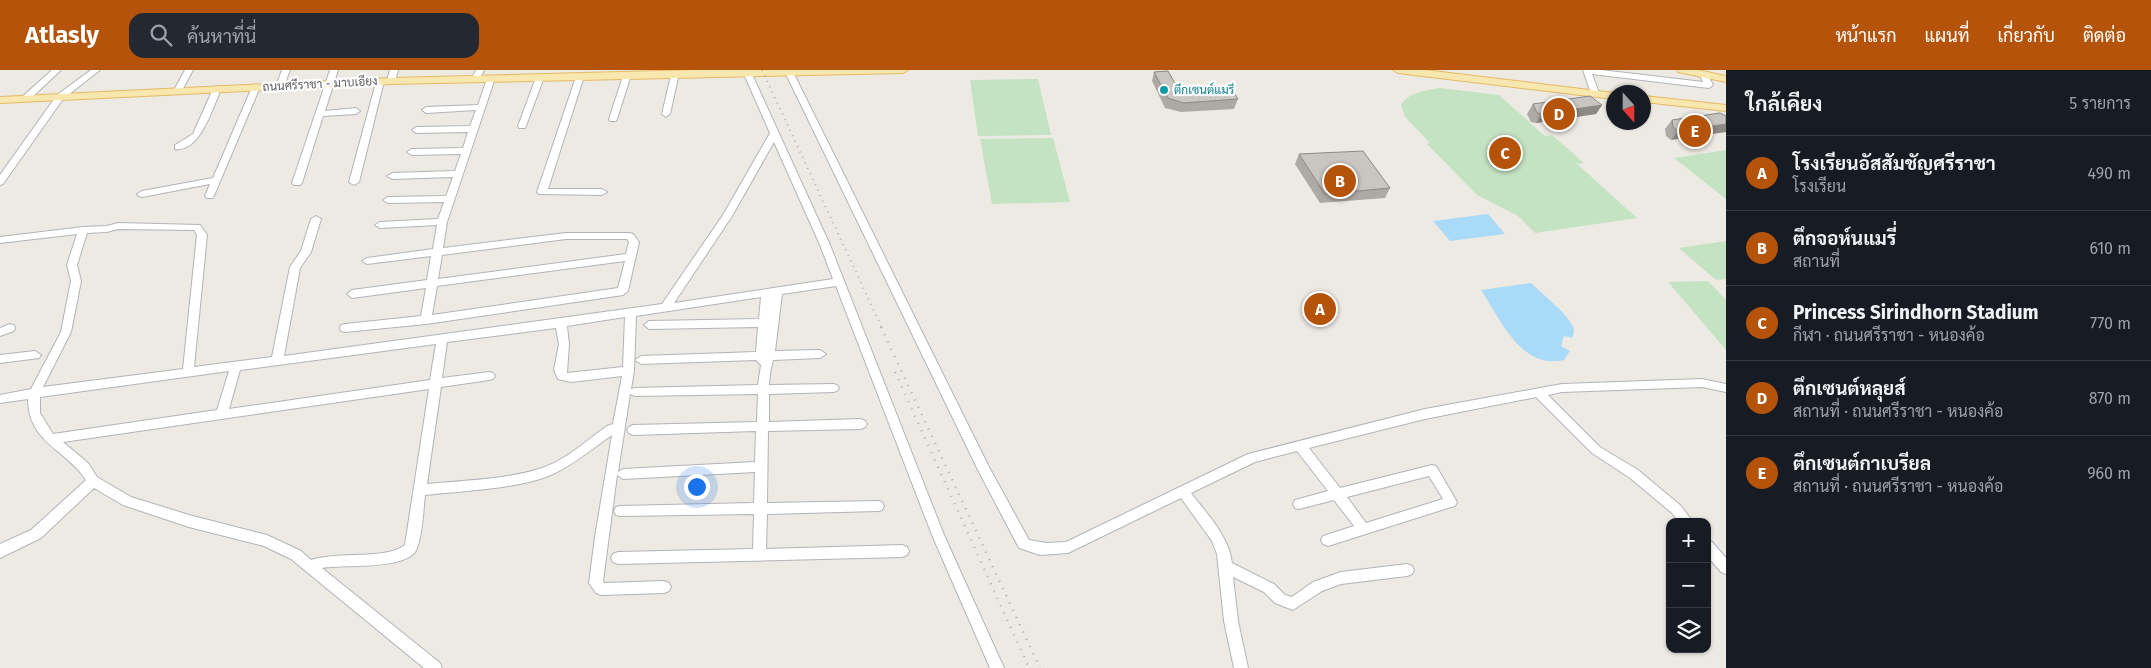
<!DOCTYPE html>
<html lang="th">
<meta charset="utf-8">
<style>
body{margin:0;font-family:"Fira Sans",Sarabun,sans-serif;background:#242831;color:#f1f3f6}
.controls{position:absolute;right:15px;bottom:15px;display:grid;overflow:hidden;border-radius:10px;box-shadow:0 1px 4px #0004}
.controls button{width:45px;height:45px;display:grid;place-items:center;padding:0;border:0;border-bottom:1px solid #363941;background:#171b24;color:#f1f3f6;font:25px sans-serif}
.compass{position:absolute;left:1606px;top:15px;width:45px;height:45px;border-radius:50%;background:#171b24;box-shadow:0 1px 4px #0004;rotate:159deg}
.you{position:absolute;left:696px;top:416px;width:18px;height:18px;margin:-12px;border:4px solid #fff;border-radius:50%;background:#1a73e8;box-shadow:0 0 0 8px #1a73e833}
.badge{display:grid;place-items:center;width:32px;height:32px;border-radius:50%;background:#b45309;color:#fff;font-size:16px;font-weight:700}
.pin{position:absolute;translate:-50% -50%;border:2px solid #fff;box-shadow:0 1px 5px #0006}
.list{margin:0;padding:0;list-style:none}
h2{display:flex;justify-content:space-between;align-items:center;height:65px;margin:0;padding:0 20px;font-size:21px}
h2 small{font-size:16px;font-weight:400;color:#9ea1a6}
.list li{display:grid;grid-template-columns:32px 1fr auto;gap:15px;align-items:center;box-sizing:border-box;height:75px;padding:0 20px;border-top:1px solid #363941}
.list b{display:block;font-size:19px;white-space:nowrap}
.list p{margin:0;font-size:16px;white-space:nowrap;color:#9ea1a6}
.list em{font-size:16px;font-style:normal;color:#9ea1a6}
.icon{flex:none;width:28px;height:28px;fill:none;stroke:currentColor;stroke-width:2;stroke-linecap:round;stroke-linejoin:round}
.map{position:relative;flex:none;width:1726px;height:598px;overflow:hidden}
header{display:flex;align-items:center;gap:30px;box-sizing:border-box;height:70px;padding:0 25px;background:#b45309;color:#fff}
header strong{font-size:24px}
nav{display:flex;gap:28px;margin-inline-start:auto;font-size:18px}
.search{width:350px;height:45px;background:#242831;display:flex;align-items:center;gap:12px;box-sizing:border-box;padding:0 18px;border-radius:15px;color:#9ea1a6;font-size:19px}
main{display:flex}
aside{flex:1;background:#171b24}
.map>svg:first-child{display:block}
</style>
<header>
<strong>Atlasly</strong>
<div class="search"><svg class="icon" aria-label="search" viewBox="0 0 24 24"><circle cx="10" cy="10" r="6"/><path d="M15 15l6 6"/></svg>ค้นหาที่นี่</div>
<nav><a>หน้าแรก</a><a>แผนที่</a><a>เกี่ยวกับ</a><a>ติดต่อ</a></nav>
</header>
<main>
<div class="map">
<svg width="1726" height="598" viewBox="0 0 1726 598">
<rect width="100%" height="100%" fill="#edeae4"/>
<g fill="#c4e3c2">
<path d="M1038,9L1051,65L978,66L970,10Z"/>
<path d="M1440,18L1499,25L1545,66L1552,65L1584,93L1577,94L1637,148L1535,163L1518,146L1477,125L1427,74L1430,73L1405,47L1401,35C1409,22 1425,21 1440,18Z"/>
<path d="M1053,68L1070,132L992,134L980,69Z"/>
<path d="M1726,80V129L1674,88Z"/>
<path d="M1726,171V209L1716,210L1679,178Z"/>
<path d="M1708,211L1726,230V280L1668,212Z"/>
</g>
<g fill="#a9daf8">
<path d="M1488,144L1505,164L1450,171L1433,151Z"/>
<path d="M1531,213C1540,222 1573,248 1574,260C1574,263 1573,266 1572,268L1564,266L1561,276L1570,281L1564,290C1521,300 1501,250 1481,220Z"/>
</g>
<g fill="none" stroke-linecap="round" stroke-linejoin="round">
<defs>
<g id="minor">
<path d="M52,0H61L28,31H22V27Z"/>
<path d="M91,0H100L63,29L3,114L0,115V105L57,25Z"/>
<path d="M185,0H193L180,24H174L173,22Z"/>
<path d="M282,0H290L284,16L280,19L276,16Z"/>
<path d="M330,0H338L325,41L356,38L360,41L356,44L323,46L302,113L300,115H294L292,113Z"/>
<path d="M390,0H398L395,11L391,13L387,11Z"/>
<path d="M476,0H484L479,10H476L472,8Z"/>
<path d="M745,0L751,2L830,175L944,465L1004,598H990L932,465L836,216L782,224L775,281L820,280L826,284L820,288L773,290L770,303L769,315L833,314L837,315L839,318L837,321L833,322L769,324V352L861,349L865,351L867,354L865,357L861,359L768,361L767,433L878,431L882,432L884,436L882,440L878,441L767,444L766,479L902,475L907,477L909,481L907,485L902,487L618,494L613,492L611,488L613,484L618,482L753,479L754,444L620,446L616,445L614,441L616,437L620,436L754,433L755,402L623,409L617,405L603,511L604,513L664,511L669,513L671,517L669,521L664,523L601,525L596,523L589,513L595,467L612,365C592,379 573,395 551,405C518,419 461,421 425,425C423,442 423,462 417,478C410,501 342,494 322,498L440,593L442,598H424L291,489L264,476L189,457L123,435L94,418L41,468L0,488V474L31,460L86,410C66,379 28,373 28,329L0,333V325L31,319L61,262L71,211L67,195L77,164L0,173V167L83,157L107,156L118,153L200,155L207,165L194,297L272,287L290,197L301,181L311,149L316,146L321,149L311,182L300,198L284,286L662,234L723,145L770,63L743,2ZM774,72L820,175L833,209L674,233L732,146ZM118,159L194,160L197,165L183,299L43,317L71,262L81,211L77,195L87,163L107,162ZM761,227L759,249L649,251L644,255L649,259L758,257L756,282L641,286L635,290L641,294L756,290L761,295L758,315L635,318L631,319L634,301L636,246ZM625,247L623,297L567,303L569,274L567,256ZM556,258L559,274L554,300L558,309L571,312L622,306L613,354L607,356C587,370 566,390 542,398C505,410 465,410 427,414L441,317L489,310L493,309L495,306L493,303L489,302L442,308L447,272ZM436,274L430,310L229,339L240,300ZM229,301L217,340L53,364L40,343V327ZM429,319L405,475C386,490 338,481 311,490L301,481L267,465L189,445L131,427L97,407L88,393L63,372ZM630,324L635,326L758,324L757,352L633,355L629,357L627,360L629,363L633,365L756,361L755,392L623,399L618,402Z"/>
<path d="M786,0L793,2L989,397L1029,470L1046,473L1066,472L1248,384L1425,339L1562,314L1702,309L1726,314V322L1702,317L1562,322L1548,325L1600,377L1638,400L1680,435L1693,452H1679L1672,443L1630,408L1592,383L1536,327L1425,349L1309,378L1340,418L1432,395L1436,396L1457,432L1455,436L1451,437L1328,476L1323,474L1321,470L1323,466L1354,456L1334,430L1299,439L1295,438L1293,434L1295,430L1328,421L1297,381L1255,392L1191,423C1207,444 1229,466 1232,493L1274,514L1285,525L1292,527L1313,512L1341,502L1407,494L1412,496L1414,500L1412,504L1407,506L1341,514L1322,521L1293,540L1275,533L1264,522L1233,507L1238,551L1248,598H1234L1224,551L1217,484L1212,471L1181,428L1068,483L1040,485L1019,478L978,400L785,2ZM1429,406L1443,429L1366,453L1347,427Z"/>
<path d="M1583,0H1601L1703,12L1700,5L1704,3H1707L1713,15L1709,18L1592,4L1599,23L1595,26L1591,23Z"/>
<path d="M672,1L679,3L670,44L666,47L662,44Z"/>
<path d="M624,3L631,5L617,49L616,51H610L609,49Z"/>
<path d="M577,4H580L584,6L548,119H602L607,122L602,125L539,124L537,122Z"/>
<path d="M537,5H543L544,7L526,56L525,58H519L518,56Z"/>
<path d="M488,6H491L495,8L447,152L443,178L566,163H630L633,164L639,172L628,221L623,225L426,254L345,262L341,261L340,258L341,255L345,254L421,246L426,218L352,228L347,224L352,220L427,210L431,186L367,194L362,191L367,188L433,179L437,155L380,158L375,155L380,152L438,149L444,132L388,133L383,130L388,127L446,126L453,107L392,109L387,106L392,103L455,101L461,84L412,85L407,82L412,79L463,78L468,62L416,63L412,60L416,57L470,56L476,40L426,43L422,40L426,37L478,35ZM566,169H627L629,172L626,184L438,209L442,185ZM625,191L618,218L432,245L437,216Z"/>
<path d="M377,9H380L384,11L359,112L354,115L349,112Z"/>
<path d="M256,14L260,17L213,128H207L205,126L210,114L142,127L139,126L137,124L142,121L213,108L252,17Z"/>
<path d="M217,16L221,19C213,37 200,83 175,79V75L193,64L213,19Z"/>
<path d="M10,254L14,255L15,258L14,261L0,266V258Z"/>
<path d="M35,281L41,285L39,288L0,293V285Z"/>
<path d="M1707,470L1712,472L1726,488V504L1721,502L1707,486Z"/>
</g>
<g id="major">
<path d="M696,0H908L903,3L391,14L0,33V27L391,8Z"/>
<path d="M1393,0H1425L1614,23V29L1398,3Z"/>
<path d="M1677,0H1698L1726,6V12L1678,2Z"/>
<path d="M1644,26L1726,35V41L1644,32Z"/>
</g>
</defs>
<use href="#minor" stroke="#b1b4b8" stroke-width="2"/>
<use href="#major" stroke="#e5b964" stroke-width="2"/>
<use href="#minor" fill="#fff" fill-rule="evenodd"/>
<use href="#major" fill="#f8e7ae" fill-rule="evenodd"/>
<path stroke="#b2b3b3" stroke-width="2" stroke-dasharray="1 5" stroke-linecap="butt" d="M762,0L882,258"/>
<g stroke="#b2b3b3" stroke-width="2.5" stroke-dasharray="1 7" stroke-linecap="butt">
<path d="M881,257L1040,598"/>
<path d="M895,302L1029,598"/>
</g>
</g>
<g fill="#ada9a5">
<path d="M1154,2L1180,22L1186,24L1238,29L1234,39L1181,42L1165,38L1152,11Z"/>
<path d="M1533,34L1602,35L1596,44L1536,53L1531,52L1527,44Z"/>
<path d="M1720,43L1671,70L1666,66L1665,59L1672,50Z"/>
<path d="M1299,84L1390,118L1385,128L1320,133L1295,94Z"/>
</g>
<g fill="#8d8a86">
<path d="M1602,35L1596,44L1536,53L1542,44Z"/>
<path d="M1726,54V62L1671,70L1678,61Z"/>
</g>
<g fill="#c9c5c0" stroke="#8d8a86">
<path d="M1168,1L1180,22L1186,24L1233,21L1238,29L1183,33L1168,28L1154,2Z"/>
<path d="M1590,26L1602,35L1542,44L1537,43L1533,34Z"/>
<path d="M1720,43L1726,46V54L1678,61L1673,57L1672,50Z"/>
<path d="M1363,81L1390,118L1325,124L1299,84Z"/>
</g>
<circle fill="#0f9aa8" stroke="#fff" stroke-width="2" cx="1164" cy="20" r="5"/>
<g text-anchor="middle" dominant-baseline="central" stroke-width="4.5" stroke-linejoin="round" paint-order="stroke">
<g font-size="12" fill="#5c5f63" stroke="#fff">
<text transform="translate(320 14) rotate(-3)">ถนนศรีราชา - มาบเอียง</text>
</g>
<g font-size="12" fill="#0d838f" stroke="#fff" text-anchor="start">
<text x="1174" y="20">ตึกเซนต์แมรี</text>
</g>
</g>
</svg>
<div class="controls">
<button>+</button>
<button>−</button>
<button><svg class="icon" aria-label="layers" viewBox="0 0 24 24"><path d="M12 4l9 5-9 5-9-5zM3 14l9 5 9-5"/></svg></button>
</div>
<svg class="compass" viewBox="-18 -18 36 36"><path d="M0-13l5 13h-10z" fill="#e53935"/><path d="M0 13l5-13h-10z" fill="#9ea1a6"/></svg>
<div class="you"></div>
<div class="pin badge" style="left:1320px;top:239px">A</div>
<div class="pin badge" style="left:1340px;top:111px">B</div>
<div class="pin badge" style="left:1505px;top:83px">C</div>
<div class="pin badge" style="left:1559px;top:44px">D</div>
<div class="pin badge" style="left:1695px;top:61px">E</div>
</div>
<aside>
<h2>ใกล้เคียง<small>5 รายการ</small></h2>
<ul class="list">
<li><span class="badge">A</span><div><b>โรงเรียนอัสสัมชัญศรีราชา</b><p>โรงเรียน</p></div><em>490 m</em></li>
<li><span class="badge">B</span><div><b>ตึกจอห์นแมรี่</b><p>สถานที่</p></div><em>610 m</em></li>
<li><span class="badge">C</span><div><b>Princess Sirindhorn Stadium</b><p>กีฬา · ถนนศรีราชา - หนองค้อ</p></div><em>770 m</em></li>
<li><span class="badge">D</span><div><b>ตึกเซนต์หลุยส์</b><p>สถานที่ · ถนนศรีราชา - หนองค้อ</p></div><em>870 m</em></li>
<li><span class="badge">E</span><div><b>ตึกเซนต์กาเบรียล</b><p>สถานที่ · ถนนศรีราชา - หนองค้อ</p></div><em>960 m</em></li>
</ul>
</aside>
</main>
